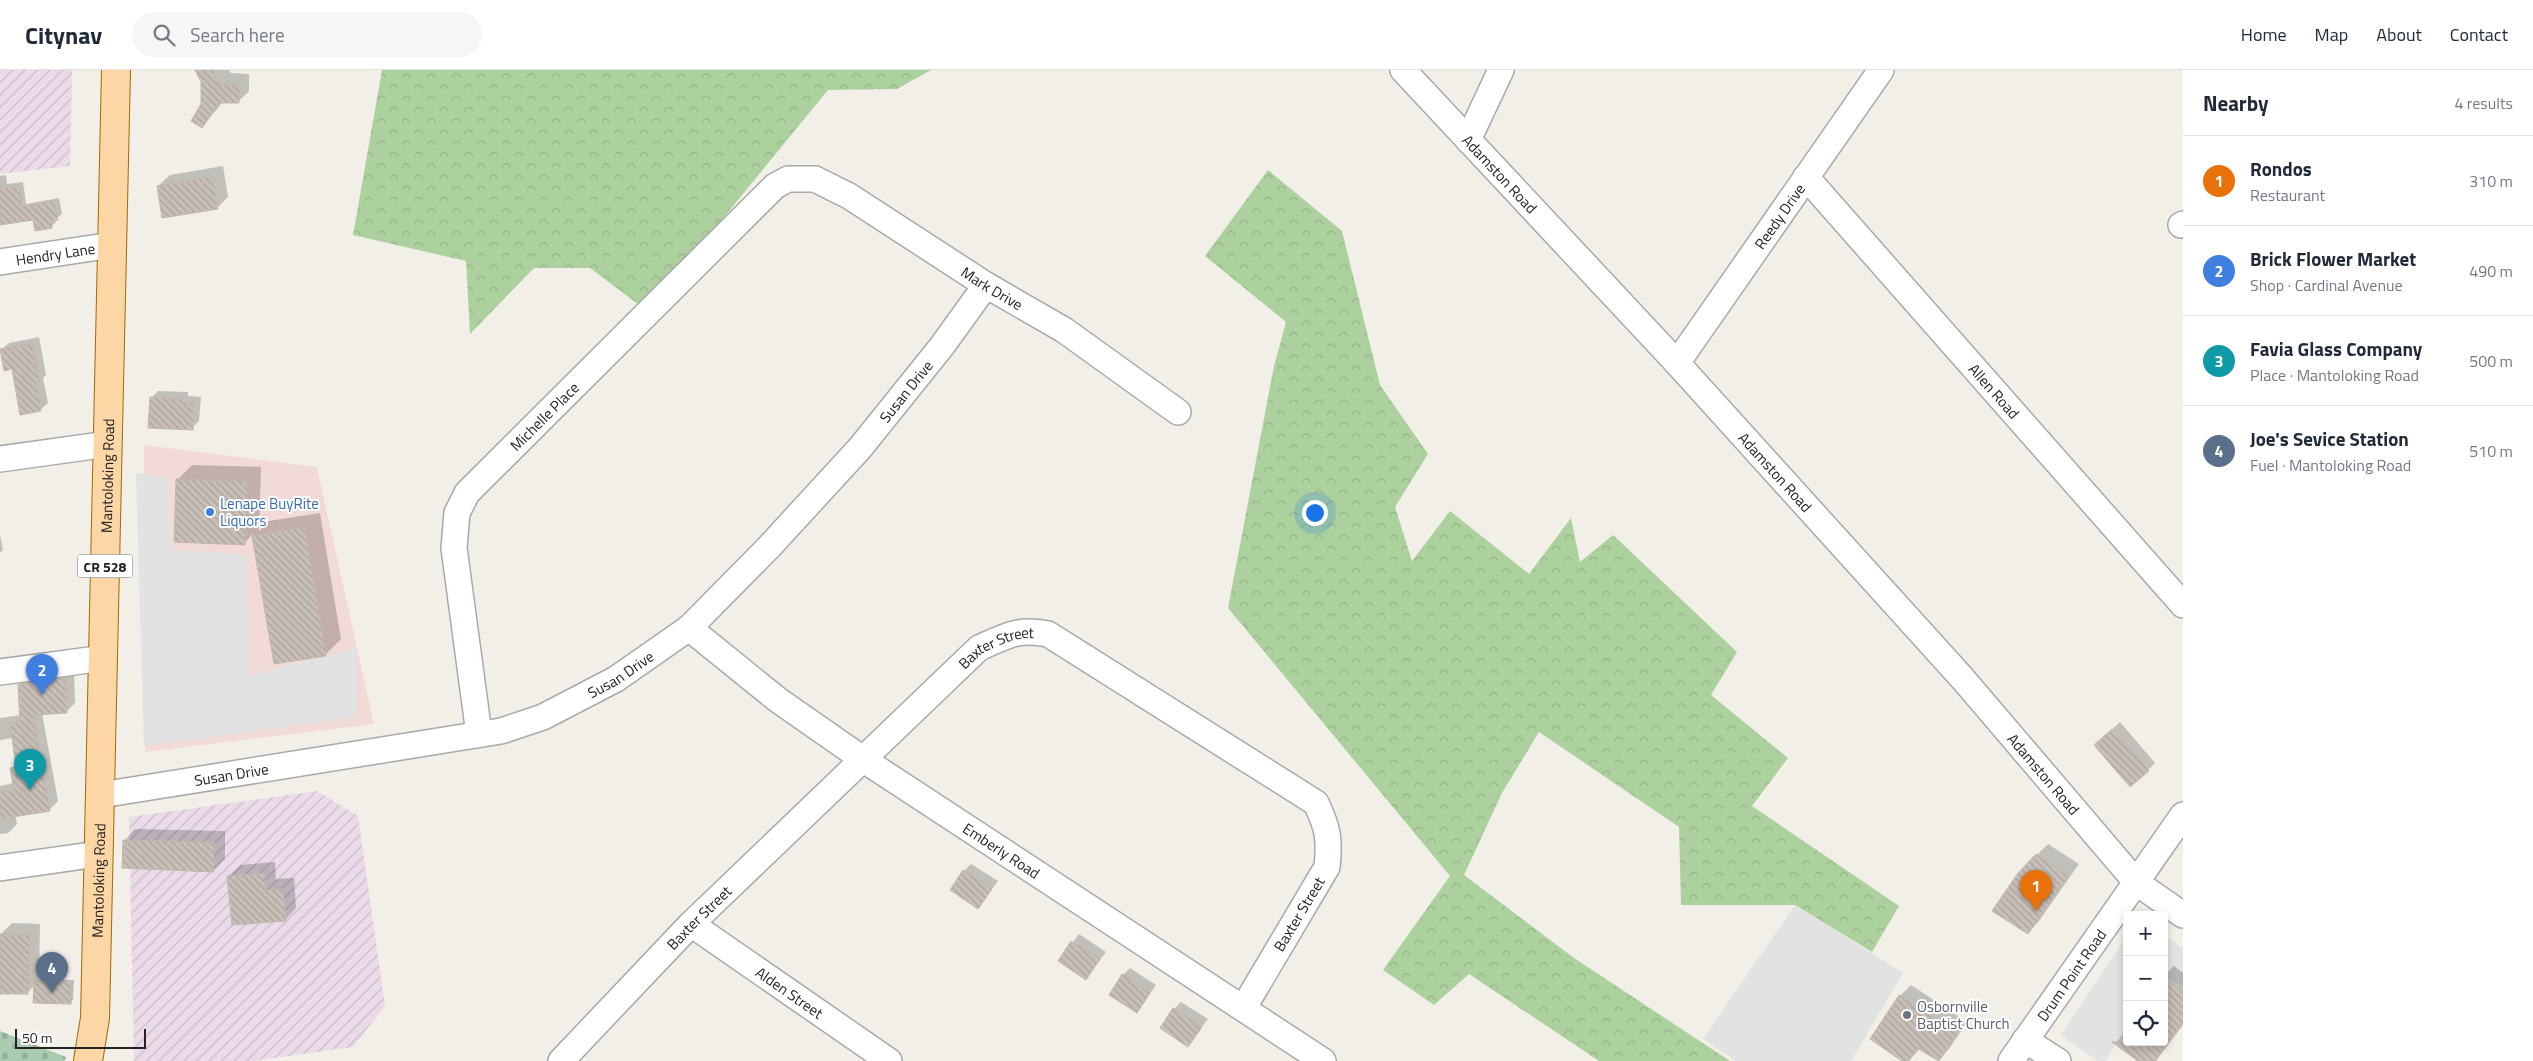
<!DOCTYPE html>
<meta charset="utf-8">
<style>
body{margin:0;font-family:"Titillium Web",sans-serif;background:#f6f6f7;color:#1f2937}
.controls{position:absolute;right:15px;bottom:15px;display:grid;overflow:hidden;border-radius:5px;box-shadow:0 2px 8px #0003}
.controls button{width:45px;height:45px;display:grid;place-items:center;padding:0;border:0;border-bottom:1px solid #e0e1e3;background:#fff;color:#1f2937;font:25px sans-serif}
.scale{position:absolute;left:15px;bottom:12px;width:131px;box-sizing:border-box;padding-left:5px;border:2px solid #222;border-top:0;font-size:14px;line-height:18px;white-space:nowrap;color:#222;-webkit-text-stroke:4px #fff;paint-order:stroke}
.you{position:absolute;left:1314px;top:442px;width:18px;height:18px;margin:-12px;border:4px solid #fff;border-radius:50%;background:#1a73e8;box-shadow:0 0 0 8px #1a73e833}
.badge{display:grid;place-items:center;width:32px;height:32px;border-radius:50%;background:#d40000;color:#fff;font-size:16px;font-weight:700}
.pin{position:absolute;translate:-50% -41px;filter:drop-shadow(0 1px 2px #0008)}
.pin::after{content:'';position:absolute;top:26px;width:18px;height:15px;background:inherit;clip-path:polygon(0 0,100% 0,50% 100%)}
.list{margin:0;padding:0;list-style:none}
h2{display:flex;justify-content:space-between;align-items:center;height:65px;margin:0;padding:0 20px;font-size:21px}
h2 small{font-size:16px;font-weight:400;color:#747a83}
.list li{display:grid;grid-template-columns:32px 1fr auto;gap:15px;align-items:center;box-sizing:border-box;height:90px;padding:0 20px;border-top:1px solid #e0e1e3}
.list b{display:block;font-size:19px;white-space:nowrap}
.list p{margin:0;font-size:16px;white-space:nowrap;color:#747a83}
.list em{font-size:16px;font-style:normal;color:#747a83}
.icon{flex:none;width:28px;height:28px;fill:none;stroke:currentColor;stroke-width:2;stroke-linecap:round;stroke-linejoin:round}
.map{position:relative;flex:none;width:2183px;height:991px;overflow:hidden}
header{display:flex;align-items:center;gap:30px;box-sizing:border-box;height:70px;padding:0 25px;background:#fff;border-bottom:1px solid #e0e1e3}
header strong{font-size:24px}
nav{display:flex;gap:28px;margin-inline-start:auto;font-size:18px}
.search{width:350px;height:45px;background:#f6f6f7;display:flex;align-items:center;gap:12px;box-sizing:border-box;padding:0 18px;border-radius:28px;color:#747a83;font-size:19px}
main{display:flex}
aside{flex:1;background:#fff}
.map>svg:first-child{display:block}
</style>
<header>
<strong>Citynav</strong>
<div class="search"><svg class="icon" aria-label="search" viewBox="0 0 24 24"><circle cx="10" cy="10" r="6"/><path d="M15 15l6 6"/></svg>Search here</div>
<nav><a>Home</a><a>Map</a><a>About</a><a>Contact</a></nav>
</header>
<main>
<div class="map">
<svg width="2183" height="991" viewBox="0 0 2183 991">
<defs>
<pattern id="industrial-furrows" width="10" height="10" patternUnits="userSpaceOnUse" patternTransform="scale(1.25)"><rect width="10" height="10" fill="#ebdbe8"/><path d="M-1 1l2-2M0 10L10 0M9 11l2-2" fill="none" stroke="#c9bcc7"/></pattern>
<pattern id="forest-crowns" width="20" height="18" patternUnits="userSpaceOnUse" patternTransform="scale(1.25)"><rect width="20" height="18" fill="#add19e"/><path d="M2 6a3 3 0 1 1 6 0M12 15a3 3 0 1 1 6 0" fill="none" stroke="#95b388"/></pattern>
<pattern id="cemetery-stones" width="16" height="16" patternUnits="userSpaceOnUse" patternTransform="scale(1.25)"><rect width="16" height="16" fill="#aacbaf"/><path d="M2 7V4a2 2 0 0 1 4 0v3zM10 15v-3a2 2 0 0 1 4 0v3z" fill="#92ae96"/></pattern>
<pattern id="building-back-hatch" width="6" height="6" patternUnits="userSpaceOnUse" patternTransform="scale(1.25)"><rect width="6" height="6" fill="#c7bfb8"/><path d="M-1 5l2 2M0 0l6 6M5-1l2 2" fill="none" stroke="#aba49e"/></pattern>
</defs>
<rect width="100%" height="100%" fill="#f2efe9"/>
<path fill="#f2dad9" d="M144,375L317,397L374,654L145,682Z"/>
<g fill="url(#industrial-furrows)">
<path d="M0,0H72L70,96L0,104Z"/>
<path d="M317,721L358,746L385,936L353,977L252,991H134L129,747Z"/>
</g>
<g fill="url(#forest-crowns)">
<path d="M382,0H931L897,19L828,20L647,241L590,198H534L470,264L466,191L353,165Z"/>
<path d="M1268,100L1342,161L1380,315L1428,384L1395,437L1412,491L1450,441L1529,504L1571,448L1580,492L1613,465L1737,582L1711,625L1788,688L1752,736L1899,836L1872,882L1795,835H1681L1679,757L1539,662L1502,723L1464,805L1574,888L1730,991H1599L1469,904L1434,935L1383,900L1450,806L1228,538L1274,296L1286,252L1205,186Z"/>
</g>
<path fill="url(#cemetery-stones)" d="M0,961L66,987L65,991H0Z"/>
<g fill="#e2e2e2">
<path d="M136,403L170,407L171,479L247,485L248,606L356,578L357,647L144,676Z"/>
<path d="M1795,835L1903,903L1851,991H1736L1703,969Z"/>
<path d="M2127,866V956L2105,991H2098L2061,965Z"/>
<path d="M2164,866L2183,878V917L2164,906Z"/>
</g>
<g fill="#0003">
<path d="M197,0H229L231,3L249,4V21L238,32H223L202,57L203,11Z"/>
<path d="M223,96L228,127L217,138L158,116L170,105Z"/>
<path d="M6,105L7,114L23,112L26,134L59,128L62,144L55,149L56,152L51,157L34,148L0,153V106Z"/>
<path d="M39,267L46,305L43,308L48,333L40,340L1,280L9,273Z"/>
<path d="M158,321L188,322V326L201,327L199,351L192,358L151,328Z"/>
<path d="M192,395L261,397L259,461L269,451L320,443L341,569L326,584L275,593L253,464L244,473L177,410Z"/>
<path d="M0,465L3,480L0,483Z"/>
<path d="M74,602L75,633L66,642L42,643L58,731L49,740L15,745L17,754L8,763L0,764V716L14,713L12,699L17,694L12,668L0,670V648L21,645L19,615L28,606Z"/>
<path d="M2120,652L2155,693L2148,700L2103,668Z"/>
<path d="M135,759L225,761V789L213,801L124,771Z"/>
<path d="M2048,774L2079,794L2039,851L2028,863L2019,803Z"/>
<path d="M275,792L276,809L294,808L296,838L285,850L229,806L240,795Z"/>
<path d="M971,794L998,811L978,838L964,801Z"/>
<path d="M12,853L40,854L39,909L74,910L73,930L70,933L35,915L27,923L0,922L1,864Z"/>
<path d="M1079,864L1106,882L1086,908L1060,891Z"/>
<path d="M2174,896L2183,903V955L2156,991H2141L2116,973L2127,958V972H2164V906Z"/>
<path d="M1130,898L1156,915L1137,942L1123,905Z"/>
<path d="M1911,915L1967,952L1949,979L1938,991L1920,979L1908,991H1904L1900,926Z"/>
<path d="M1181,932L1208,949L1188,975L1174,939Z"/>
</g>
<g fill="url(#building-back-hatch)" stroke="#c4b6ab">
<path d="M195,0H211L219,14L239,15V33H219L202,58L191,51L201,34V12Z"/>
<path d="M212,107L218,139L162,148L157,116Z"/>
<path d="M19,116L22,137L54,131L58,150L51,151L52,158L35,161L33,150L0,155V118Z"/>
<path d="M32,274L39,314H36L41,341L20,345L12,299L4,301L0,279Z"/>
<path d="M150,327L182,329L181,333H194L193,360L148,358Z"/>
<path d="M176,409L247,412L245,475L174,472Z"/>
<path d="M305,457L326,586L274,594L252,466Z"/>
<path d="M46,610H66L67,643L33,645L50,741L0,749V722L14,720L10,698L16,697L10,653L20,652L18,614Z"/>
<path d="M2112,659L2149,701L2130,717L2094,675Z"/>
<path d="M123,770L214,772V802L122,798Z"/>
<path d="M2036,784L2068,806L2028,864L1992,841L2018,803Z"/>
<path d="M963,800L992,819L978,839L950,820Z"/>
<path d="M264,803L265,820L283,819L286,851L232,855L227,806Z"/>
<path d="M0,864L30,865L28,924H0Z"/>
<path d="M1071,871L1100,889L1086,910L1058,891Z"/>
<path d="M1122,904L1150,923L1137,943L1109,925Z"/>
<path d="M2164,909L2183,922V952L2155,991H2138L2112,972H2164Z"/>
<path d="M34,911L71,913V934L33,933Z"/>
<path d="M1899,925L1957,964L1939,991L1917,978L1909,991H1902L1870,969Z"/>
<path d="M1173,938L1202,957L1188,977L1160,958Z"/>
</g>
<g fill="none" stroke-linecap="round" stroke-linejoin="round">
<defs>
<g id="minor">
<path id="s1" d="M1403,0L1677,293L1963,609L2137,813L2183,845"/>
<path d="M1468,70L1501,0"/>
<path id="s2" d="M1806,107L2183,535"/>
<path d="M2181,155L2183,154"/>
<path id="s3" d="M0,192L112,175"/>
<path id="s4" d="M1677,293L1881,0"/>
<path d="M0,389L108,374"/>
<path id="s5" d="M689,558L778,630L864,690L1323,991"/>
<path d="M0,602L104,588"/>
<path id="s6" d="M479,664L454,478L457,443L467,423L775,116L788,109H815L849,126L986,215L1064,260L1178,342"/>
<path id="s7" d="M101,725L501,661L543,647L616,609L689,558L769,477L860,378L942,276L986,215"/>
<path d="M0,798L98,784"/>
<path id="s8" d="M691,854L889,991"/>
<path d="M2025,970L2058,991"/>
<path id="s9" d="M561,991L691,854L979,578C1006,566 1018,558 1048,564L1316,733C1328,758 1330,769 1327,797L1244,937"/>
<path id="s10" d="M2011,991L2183,745"/>
</g>
<g id="major">
<path id="s11" d="M88,991L95,948L116,0"/>
</g>
</defs>
<use href="#minor" stroke="#a9a9a9" stroke-width="28"/>
<use href="#major" stroke="#a06b00" stroke-width="30"/>
<use href="#minor" stroke="#fff" stroke-width="25"/>
<use href="#major" stroke="#fcd6a4" stroke-width="28"/>
</g>
<circle fill="#3f7fe0" stroke="#fff" stroke-width="2" cx="210" cy="442" r="5"/>
<circle fill="#6b7280" stroke="#fff" stroke-width="2" cx="1907" cy="945" r="5"/>
<g text-anchor="middle" dominant-baseline="central" stroke-width="4" stroke-linejoin="round" paint-order="stroke">
<rect fill="#fff" stroke="#646464" stroke-width="1" x="77.5" y="484.5" width="55" height="23" rx="4"/>
<g font-size="14" font-weight="bold" fill="#222">
<text x="105" y="496">CR 528</text>
</g>
<g font-size="15" fill="#222" stroke="#fff">
<text stroke="none"><textPath href="#s1" startOffset="142">Adamston Road</textPath></text>
<text stroke="none"><textPath href="#s4" startOffset="179">Reedy Drive</textPath></text>
<text stroke="none"><textPath href="#s3" startOffset="56">Hendry Lane</textPath></text>
<text stroke="none"><textPath href="#s6" startOffset="930">Mark Drive</textPath></text>
<text stroke="none"><textPath href="#s7" startOffset="942">Susan Drive</textPath></text>
<text stroke="none"><textPath href="#s2" startOffset="285">Allen Road</textPath></text>
<text stroke="none"><textPath href="#s6" startOffset="354">Michelle Place</textPath></text>
<text stroke="none"><textPath href="#s1" startOffset="548">Adamston Road</textPath></text>
<text stroke="none"><textPath href="#s11" startOffset="586">Mantoloking Road</textPath></text>
<text stroke="none"><textPath href="#s9" startOffset="604">Baxter Street</textPath></text>
<text stroke="none"><textPath href="#s7" startOffset="538">Susan Drive</textPath></text>
<text stroke="none"><textPath href="#s7" startOffset="132">Susan Drive</textPath></text>
<text stroke="none"><textPath href="#s1" startOffset="952">Adamston Road</textPath></text>
<text stroke="none"><textPath href="#s5" startOffset="384">Emberly Road</textPath></text>
<text stroke="none"><textPath href="#s11" startOffset="181">Mantoloking Road</textPath></text>
<text transform="translate(1299 844) rotate(-59)">Baxter Street</text>
<text stroke="none"><textPath href="#s9" startOffset="199">Baxter Street</textPath></text>
<text stroke="none"><textPath href="#s10" startOffset="105">Drum Point Road</textPath></text>
<text stroke="none"><textPath href="#s8" startOffset="120">Alden Street</textPath></text>
</g>
<g font-size="15" fill="#366cbe" stroke="#fff" text-anchor="start">
<text x="220" y="433">Lenape BuyRite<tspan x="220" dy="17">Liquors</tspan></text>
</g>
<g font-size="15" fill="#5b616d" stroke="#fff" text-anchor="start">
<text x="1917" y="936">Osbornville<tspan x="1917" dy="17">Baptist Church</tspan></text>
</g>
</g>
</svg>
<div class="controls">
<button>+</button>
<button>−</button>
<button><svg class="icon" aria-label="locate" viewBox="0 0 24 24"><circle cx="12" cy="12" r="6"/><path d="M12 2v4M12 18v4M2 12h4M18 12h4"/></svg></button>
</div>
<div class="scale">50 m</div>
<div class="you"></div>
<div class="pin badge" style="left:2036px;top:841px;background:#e8710a">1</div>
<div class="pin badge" style="left:42px;top:625px;background:#3f7fe0">2</div>
<div class="pin badge" style="left:30px;top:720px;background:#0f9aa8">3</div>
<div class="pin badge" style="left:52px;top:923px;background:#5c6f8a">4</div>
</div>
<aside>
<h2>Nearby<small>4 results</small></h2>
<ul class="list">
<li><span class="badge" style="background:#e8710a">1</span><div><b>Rondos</b><p>Restaurant</p></div><em>310 m</em></li>
<li><span class="badge" style="background:#3f7fe0">2</span><div><b>Brick Flower Market</b><p>Shop · Cardinal Avenue</p></div><em>490 m</em></li>
<li><span class="badge" style="background:#0f9aa8">3</span><div><b>Favia Glass Company</b><p>Place · Mantoloking Road</p></div><em>500 m</em></li>
<li><span class="badge" style="background:#5c6f8a">4</span><div><b>Joe's Sevice Station</b><p>Fuel · Mantoloking Road</p></div><em>510 m</em></li>
</ul>
</aside>
</main>
